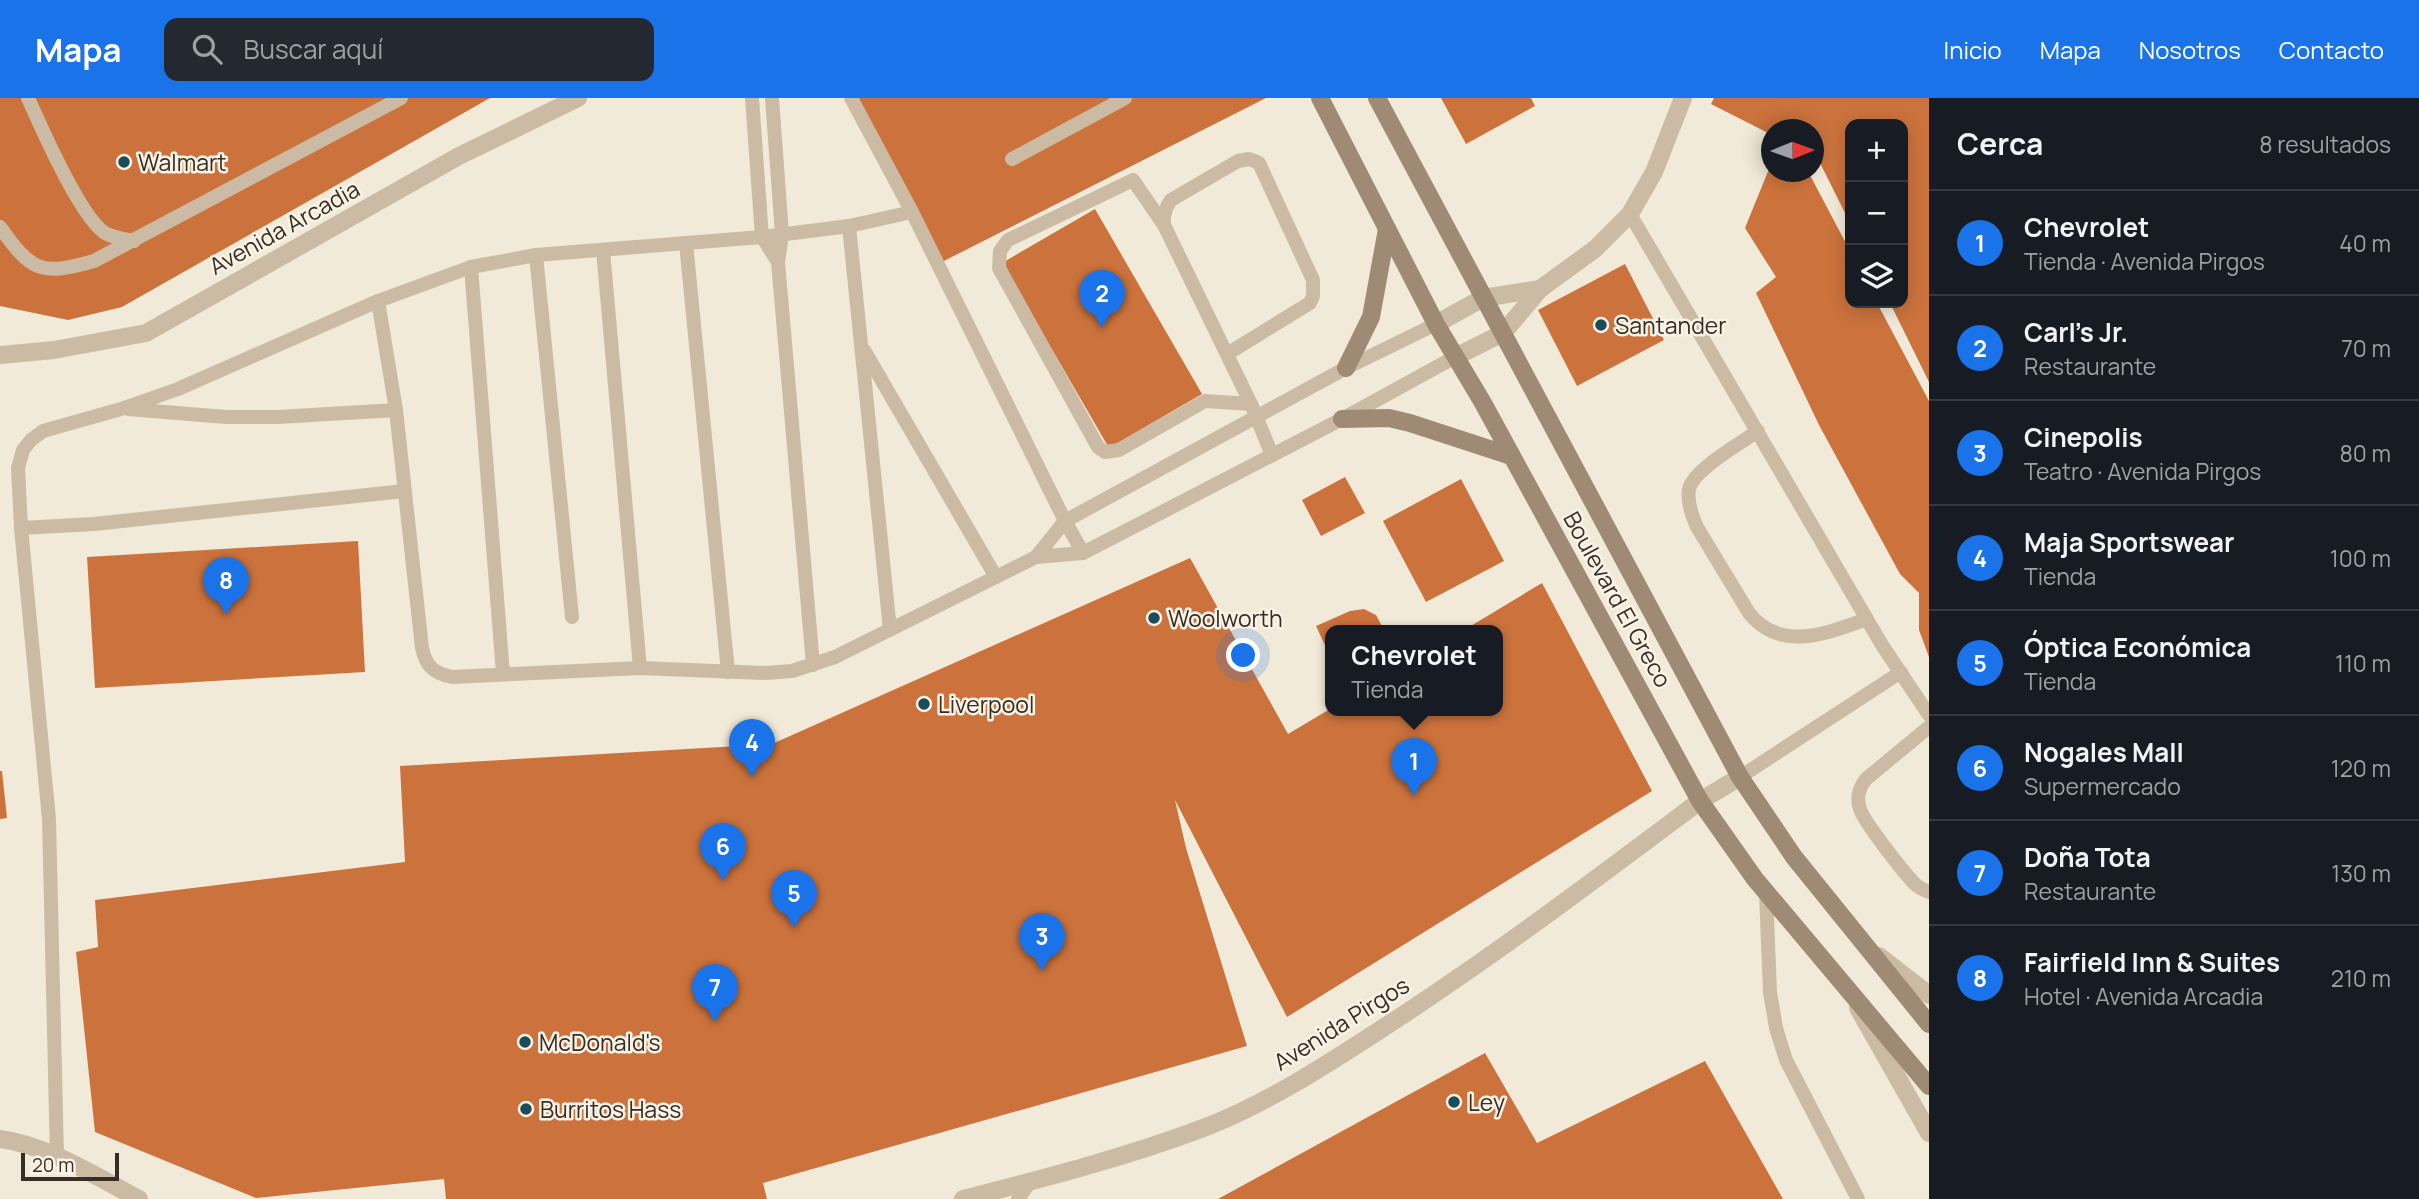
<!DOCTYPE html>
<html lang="es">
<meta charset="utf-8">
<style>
body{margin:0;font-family:Manrope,sans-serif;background:#242831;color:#f1f3f6}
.controls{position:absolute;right:21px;top:21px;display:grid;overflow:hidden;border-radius:14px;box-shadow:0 4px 18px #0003}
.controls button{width:63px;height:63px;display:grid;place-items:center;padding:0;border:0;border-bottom:2px solid #363941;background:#171b24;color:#f1f3f6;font:35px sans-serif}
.compass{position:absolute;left:1761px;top:21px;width:63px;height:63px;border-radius:50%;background:#171b24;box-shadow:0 4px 18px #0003;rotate:89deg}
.scale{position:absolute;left:21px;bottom:18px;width:98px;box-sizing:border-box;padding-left:7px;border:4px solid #362d26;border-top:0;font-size:19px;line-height:24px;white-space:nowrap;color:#362d26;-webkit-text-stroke:5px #faf3e5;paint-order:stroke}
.you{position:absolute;left:1244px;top:558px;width:24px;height:24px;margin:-18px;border:5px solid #fff;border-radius:50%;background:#1a73e8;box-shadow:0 0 0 10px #1a73e833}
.badge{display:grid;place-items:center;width:46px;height:46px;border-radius:50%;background:#1a73e8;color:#fff;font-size:23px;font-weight:700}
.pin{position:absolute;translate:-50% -58px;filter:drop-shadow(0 2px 4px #0008)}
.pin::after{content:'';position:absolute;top:37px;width:24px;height:21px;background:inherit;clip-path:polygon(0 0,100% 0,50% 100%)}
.popup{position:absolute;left:1325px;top:527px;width:178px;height:91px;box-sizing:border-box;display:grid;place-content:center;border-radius:14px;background:#171b24;filter:drop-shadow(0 2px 5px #0005);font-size:23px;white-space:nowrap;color:#9ea1a6}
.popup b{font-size:26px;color:#f1f3f6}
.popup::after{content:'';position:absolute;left:50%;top:100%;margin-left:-14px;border:14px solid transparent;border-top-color:#171b24}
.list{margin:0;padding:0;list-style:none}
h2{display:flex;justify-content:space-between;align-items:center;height:91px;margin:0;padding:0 28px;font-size:30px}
h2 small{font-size:23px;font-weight:400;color:#9ea1a6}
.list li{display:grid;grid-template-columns:46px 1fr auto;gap:21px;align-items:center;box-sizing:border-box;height:105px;padding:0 28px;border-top:2px solid #363941}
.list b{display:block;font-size:26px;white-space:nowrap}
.list p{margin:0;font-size:23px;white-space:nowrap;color:#9ea1a6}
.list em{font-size:23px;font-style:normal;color:#9ea1a6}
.icon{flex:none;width:38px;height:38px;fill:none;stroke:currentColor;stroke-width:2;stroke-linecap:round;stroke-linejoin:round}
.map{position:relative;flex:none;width:1929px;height:1101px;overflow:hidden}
header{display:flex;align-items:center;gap:42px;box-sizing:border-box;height:98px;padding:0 35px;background:#1a73e8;color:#fff}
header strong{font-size:33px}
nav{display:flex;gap:38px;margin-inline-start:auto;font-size:24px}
.search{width:490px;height:63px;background:#242831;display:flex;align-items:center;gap:18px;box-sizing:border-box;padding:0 24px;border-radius:14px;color:#9ea1a6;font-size:26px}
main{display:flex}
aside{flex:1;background:#171b24}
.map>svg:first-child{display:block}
</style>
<header>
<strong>Mapa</strong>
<div class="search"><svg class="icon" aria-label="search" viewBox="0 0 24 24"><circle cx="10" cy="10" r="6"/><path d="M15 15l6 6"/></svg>Buscar aquí</div>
<nav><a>Inicio</a><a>Mapa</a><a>Nosotros</a><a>Contacto</a></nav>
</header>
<main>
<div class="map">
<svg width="1929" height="1101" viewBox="0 0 1929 1101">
<rect width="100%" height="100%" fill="#f2ead9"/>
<g fill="#cc733d">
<path d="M0,0H490L122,209L68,222L0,208Z"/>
<path d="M853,0H1266L938,166Z"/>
<path d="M1441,0H1531L1535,8L1466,46Z"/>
<path d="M1714,0H1929V284L1890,205H1903V26H1850V125L1818,61L1814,59V32H1772V37L1711,6Z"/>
<path d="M1771,66L1772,74H1801L1811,79L1850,153V205H1877L1929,303V559L1919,532V495L1900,476L1819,327L1756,195L1776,179L1745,130Z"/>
<path d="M1095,111L1202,296L1109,350L1002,165Z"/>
<path d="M1625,166L1664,242L1577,288L1538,212Z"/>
<path d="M1345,379L1365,415L1321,438L1302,402Z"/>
<path d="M1461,381L1504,463L1426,504L1383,423Z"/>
<path d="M358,443L365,574L95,590L87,459Z"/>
<path d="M1190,460L1288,636L1330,611L1498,612V532H1464L1542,485L1652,693L1287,919L1175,702L1186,750L1247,948L763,1085L767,1101H446L444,1081L256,1100L95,1034L76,854L98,849L95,802L405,764L400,668L772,646Z"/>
<path d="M1364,511L1376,517L1384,532H1330V558L1316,528L1350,513Z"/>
<path d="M0,673H2L7,720L0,721Z"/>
<path d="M1485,955L1537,1045L1705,963L1783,1101H1218Z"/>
</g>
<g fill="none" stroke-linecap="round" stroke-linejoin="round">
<g stroke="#cbbba4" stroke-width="14">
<path d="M28,0C40,27 83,125 107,136C115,140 125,141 134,143"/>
<path d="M752,0L762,139L778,164"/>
<path d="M772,0L782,136L778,164L813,567"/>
<path d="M851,0L912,114L1065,423L1083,455"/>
<path d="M1012,61L1125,0"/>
<path d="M1630,116L1882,547L1929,617"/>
<path d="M1164,127L1133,82L1008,142L1000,153L999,170L1098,349L1105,354L1119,352L1205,303L1251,306"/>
<path d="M849,128L890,532"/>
<path d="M0,129C32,174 41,178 94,163L401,0"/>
<path d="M686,145L728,574"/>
<path d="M603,152L640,570"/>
<path d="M536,157L572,519"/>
<path d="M471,169L503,576"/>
<path d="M378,203L396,312L422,550C426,568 433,575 452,579L640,570L766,575L792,573L835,559L1036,459L1083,455L1342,321L1455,259"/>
<path d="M864,252L996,479"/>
<path d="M1227,256L1310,205L1313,198V182L1259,65L1249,61L1238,63L1171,102C1165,110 1163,117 1164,127L1251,306L1272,357"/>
<path d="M128,311L226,319H278L396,312"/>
<path d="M1758,333C1741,345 1694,371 1689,391C1687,403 1692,418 1697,429L1749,515C1781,555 1827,535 1867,521"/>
<path d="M404,393L94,426L21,430L18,370L23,352L31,342L43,333L121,311L178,291L378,203L471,169L536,157L762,139L849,128L912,114"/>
<path d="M21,430L49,721L57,1059"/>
<path d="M1036,459L1065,423L1346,270L1436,226"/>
<path d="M1929,629L1866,681C1859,690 1856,699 1860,711C1864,724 1904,775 1915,786C1919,790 1924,792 1929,794"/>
<path d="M1740,679L1901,574"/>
<path d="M1766,795L1770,894L1776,930L1786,962L1858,1101"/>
<path d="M1018,1101L1031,1083"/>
</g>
<g stroke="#cbbba4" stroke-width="18">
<path d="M1436,226L1483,200L1540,191"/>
<path d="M0,257L54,252L146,235L459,58L578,0"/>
<path d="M1455,259L1503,235L1540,191L1595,151L1630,116L1654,74L1683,0"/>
<path d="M1879,858L1929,897"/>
<path d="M1858,910L1929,1035"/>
<path d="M0,1041C47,1047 97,1079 139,1101"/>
<path d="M963,1101C1045,1080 1127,1059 1206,1029C1270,1004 1329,965 1386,928C1494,858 1597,780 1700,703L1740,679"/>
</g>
<g stroke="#9f8a75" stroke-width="18">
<path d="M1320,0L1436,226L1483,305L1700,703L1755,781L1929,988"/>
<path d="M1377,0L1740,679L1794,759L1929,926"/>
<path d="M1346,270L1371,219L1387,131"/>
<path d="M1342,321L1389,320L1410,325L1511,358"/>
</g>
</g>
<g fill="#1a4d59" stroke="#faf3e5" stroke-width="2.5">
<circle cx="124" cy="64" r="7"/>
<circle cx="1601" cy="227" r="7"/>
<circle cx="1154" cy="520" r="7"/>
<circle cx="924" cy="606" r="7"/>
<circle cx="525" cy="944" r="7"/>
<circle cx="1454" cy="1004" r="7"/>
<circle cx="526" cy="1011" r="7"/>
</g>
<g text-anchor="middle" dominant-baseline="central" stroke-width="5" stroke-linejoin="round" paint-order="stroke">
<g font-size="23" fill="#362d26" stroke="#faf3e5" text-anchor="start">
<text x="138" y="64">Walmart</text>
<text x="1615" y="227">Santander</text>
<text x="1168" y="520">Woolworth</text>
<text x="938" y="606">Liverpool</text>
<text x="539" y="944">McDonald's</text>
<text x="1468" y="1004">Ley</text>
<text x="540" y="1011">Burritos Hass</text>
</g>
<g font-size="23" fill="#362d26" stroke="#faf3e5">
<text transform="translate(284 129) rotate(-29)">Avenida Arcadia</text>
<text transform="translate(1618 501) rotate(61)">Boulevard El Greco</text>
<text transform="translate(1341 925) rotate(-32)">Avenida Pirgos</text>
</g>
</g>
</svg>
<div class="controls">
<button>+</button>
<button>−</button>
<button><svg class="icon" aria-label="layers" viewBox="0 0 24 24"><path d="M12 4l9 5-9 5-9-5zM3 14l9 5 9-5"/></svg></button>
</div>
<svg class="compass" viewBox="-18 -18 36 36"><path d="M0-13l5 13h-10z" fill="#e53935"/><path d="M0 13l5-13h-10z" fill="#9ea1a6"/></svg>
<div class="scale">20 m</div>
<div class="you"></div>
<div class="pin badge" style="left:1414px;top:698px">1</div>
<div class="popup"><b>Chevrolet</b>Tienda</div>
<div class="pin badge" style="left:1102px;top:230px">2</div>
<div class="pin badge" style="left:1042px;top:873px">3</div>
<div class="pin badge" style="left:752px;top:679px">4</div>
<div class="pin badge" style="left:794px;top:830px">5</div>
<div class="pin badge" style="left:723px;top:783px">6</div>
<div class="pin badge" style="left:715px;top:924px">7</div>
<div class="pin badge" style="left:226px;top:517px">8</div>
</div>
<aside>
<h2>Cerca<small>8 resultados</small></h2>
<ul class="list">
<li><span class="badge">1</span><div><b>Chevrolet</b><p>Tienda · Avenida Pirgos</p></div><em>40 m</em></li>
<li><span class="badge">2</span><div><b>Carl's Jr.</b><p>Restaurante</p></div><em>70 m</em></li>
<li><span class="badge">3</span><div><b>Cinepolis</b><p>Teatro · Avenida Pirgos</p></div><em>80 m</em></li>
<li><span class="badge">4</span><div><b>Maja Sportswear</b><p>Tienda</p></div><em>100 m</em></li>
<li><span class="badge">5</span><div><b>Óptica Económica</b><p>Tienda</p></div><em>110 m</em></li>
<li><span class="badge">6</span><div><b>Nogales Mall</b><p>Supermercado</p></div><em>120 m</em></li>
<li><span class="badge">7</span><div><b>Doña Tota</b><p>Restaurante</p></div><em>130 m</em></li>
<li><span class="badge">8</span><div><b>Fairfield Inn &amp; Suites</b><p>Hotel · Avenida Arcadia</p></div><em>210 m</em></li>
</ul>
</aside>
</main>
